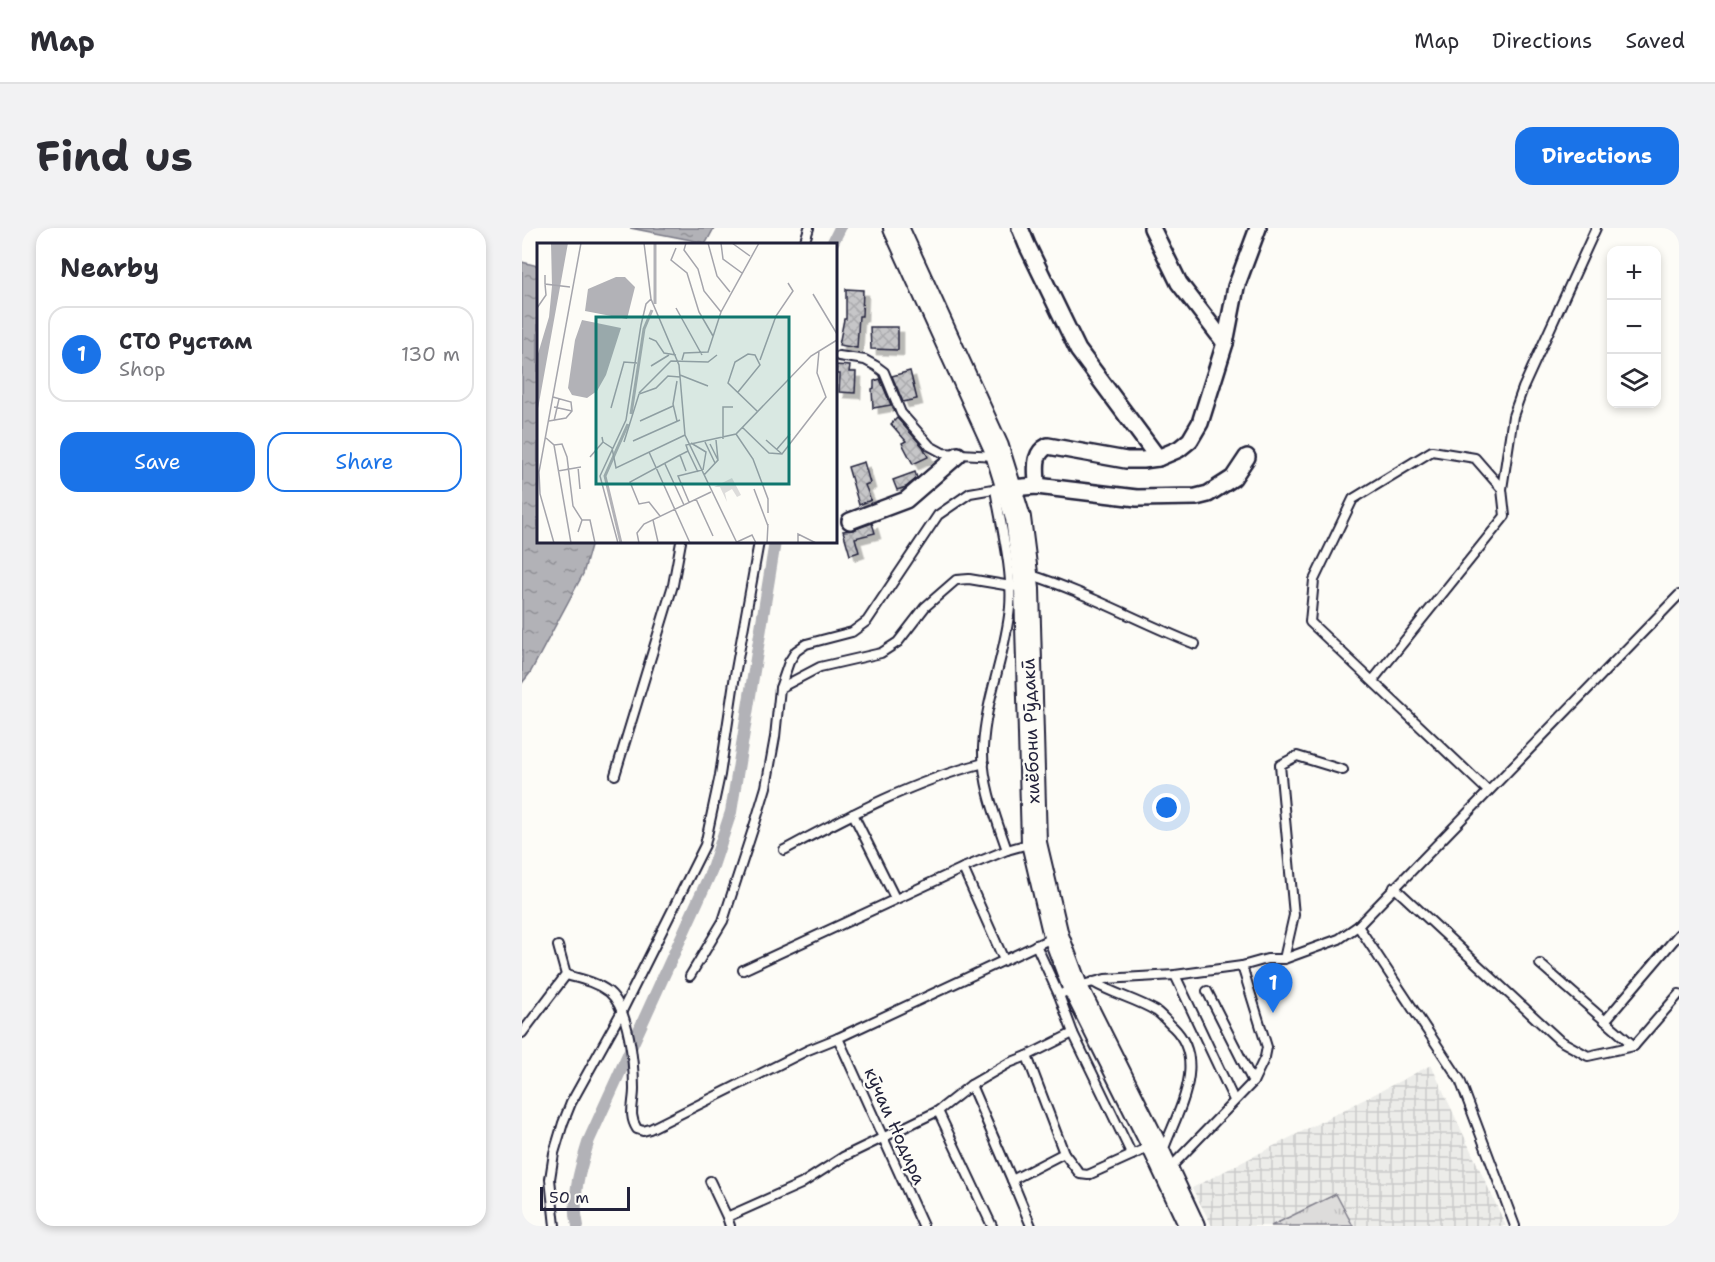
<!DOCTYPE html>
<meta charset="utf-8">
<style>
body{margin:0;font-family:"Shantell Sans",sans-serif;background:#f2f2f3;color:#2b2b33}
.controls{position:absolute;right:18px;top:18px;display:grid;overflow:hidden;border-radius:12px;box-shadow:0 3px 9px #0003}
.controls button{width:54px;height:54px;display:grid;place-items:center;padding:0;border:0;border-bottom:2px solid #e1e1e2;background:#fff;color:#2b2b33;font:30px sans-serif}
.scale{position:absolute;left:18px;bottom:15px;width:90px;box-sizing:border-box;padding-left:6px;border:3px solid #22223b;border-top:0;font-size:16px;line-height:21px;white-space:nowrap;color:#22223b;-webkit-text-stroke:4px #fdfcf7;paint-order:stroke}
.you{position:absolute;left:645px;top:580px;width:21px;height:21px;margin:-15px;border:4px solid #fff;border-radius:50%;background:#1a73e8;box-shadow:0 0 0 9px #1a73e833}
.badge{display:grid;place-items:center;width:39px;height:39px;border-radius:50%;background:#1a73e8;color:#fff;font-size:20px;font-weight:700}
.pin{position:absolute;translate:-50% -50px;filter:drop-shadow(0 2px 3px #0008)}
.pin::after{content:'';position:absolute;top:32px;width:21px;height:18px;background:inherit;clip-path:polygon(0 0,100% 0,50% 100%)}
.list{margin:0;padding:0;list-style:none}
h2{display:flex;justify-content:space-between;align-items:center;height:78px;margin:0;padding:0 24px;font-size:26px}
h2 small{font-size:20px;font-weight:400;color:#7c7c81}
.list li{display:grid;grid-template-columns:39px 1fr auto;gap:18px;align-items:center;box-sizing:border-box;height:96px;margin:0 12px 12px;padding:0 12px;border:2px solid #e1e1e2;border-radius:18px}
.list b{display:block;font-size:22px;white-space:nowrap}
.list p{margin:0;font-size:20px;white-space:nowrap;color:#7c7c81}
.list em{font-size:20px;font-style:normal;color:#7c7c81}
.actions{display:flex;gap:12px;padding:18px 24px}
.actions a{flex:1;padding:14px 0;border:2px solid #1a73e8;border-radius:18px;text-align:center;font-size:21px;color:#1a73e8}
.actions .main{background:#1a73e8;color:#fff}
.icon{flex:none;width:33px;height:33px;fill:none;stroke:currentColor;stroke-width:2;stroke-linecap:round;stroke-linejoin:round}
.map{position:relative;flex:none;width:1157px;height:998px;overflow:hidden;border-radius:18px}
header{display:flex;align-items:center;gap:36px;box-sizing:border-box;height:84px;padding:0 30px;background:#fff;border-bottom:2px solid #e1e1e2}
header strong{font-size:28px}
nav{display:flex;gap:33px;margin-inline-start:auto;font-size:21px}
.intro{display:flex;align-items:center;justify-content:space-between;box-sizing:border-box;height:144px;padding:0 36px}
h1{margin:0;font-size:42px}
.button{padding:15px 27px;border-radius:18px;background:#1a73e8;color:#fff;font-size:21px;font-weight:700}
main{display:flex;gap:36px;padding:0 36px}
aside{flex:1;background:#fff;border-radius:18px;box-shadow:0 3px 9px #0003}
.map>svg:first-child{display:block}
</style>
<header>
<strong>Map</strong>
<nav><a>Map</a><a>Directions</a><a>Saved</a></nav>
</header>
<div class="intro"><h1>Find us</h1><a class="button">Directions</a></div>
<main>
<aside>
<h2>Nearby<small></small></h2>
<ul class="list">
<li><span class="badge">1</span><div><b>СТО Рустам</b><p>Shop</p></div><em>130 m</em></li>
</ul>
<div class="actions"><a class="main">Save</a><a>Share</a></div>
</aside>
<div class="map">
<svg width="1157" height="998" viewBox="0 0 1157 998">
<defs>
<pattern id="industrial-grid" width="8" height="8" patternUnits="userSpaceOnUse" patternTransform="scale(1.5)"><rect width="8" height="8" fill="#ecece9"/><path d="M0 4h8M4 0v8" fill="none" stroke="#cacac9"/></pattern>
<pattern id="grass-tufts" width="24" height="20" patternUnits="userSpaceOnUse" patternTransform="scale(1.5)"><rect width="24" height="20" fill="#dddcdb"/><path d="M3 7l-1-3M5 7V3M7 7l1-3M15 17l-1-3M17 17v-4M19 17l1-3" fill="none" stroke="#bdbcbd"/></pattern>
<pattern id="water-ripples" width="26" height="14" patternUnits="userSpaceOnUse" patternTransform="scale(1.5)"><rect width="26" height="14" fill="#b2b2b7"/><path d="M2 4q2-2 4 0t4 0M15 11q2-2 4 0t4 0" fill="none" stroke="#909096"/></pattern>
<pattern id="building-cross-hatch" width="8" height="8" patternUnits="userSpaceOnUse" patternTransform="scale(1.5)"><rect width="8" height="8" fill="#c6c6c8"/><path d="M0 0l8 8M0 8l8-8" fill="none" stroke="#aaaaad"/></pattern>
<filter id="shadow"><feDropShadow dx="5.5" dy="5.5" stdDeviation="0" flood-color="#0004"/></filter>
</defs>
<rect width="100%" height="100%" fill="#fdfcf7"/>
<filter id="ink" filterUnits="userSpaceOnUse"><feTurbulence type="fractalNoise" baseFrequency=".0167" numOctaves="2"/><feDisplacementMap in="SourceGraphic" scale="12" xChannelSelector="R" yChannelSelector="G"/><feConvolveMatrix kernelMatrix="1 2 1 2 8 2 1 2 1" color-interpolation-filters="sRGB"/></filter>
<g filter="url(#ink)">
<path fill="url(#industrial-grid)" d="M909,837L984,998H690L670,960Z"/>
<path fill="url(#grass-tufts)" stroke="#807f8b" stroke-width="1.5" d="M814,966L831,998H749Z"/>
<g fill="url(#water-ripples)" stroke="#787885" stroke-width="1.5">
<path d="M108,0H192L184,15Z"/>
<path d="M0,34L16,38V314H70L61,346L8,445L0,455Z"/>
</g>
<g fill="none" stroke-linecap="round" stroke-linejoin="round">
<g stroke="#b2b2b7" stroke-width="12">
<path d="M310,16L318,0"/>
<path d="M56,998C49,968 58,941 67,912L189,644L209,584L253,314"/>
</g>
</g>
<g fill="url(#building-cross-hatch)" stroke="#22223b" stroke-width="1.5" filter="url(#shadow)">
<path d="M324,61L341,62L340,88H337L335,120L317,117L322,91H324Z"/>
<path d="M348,99H376V122L349,121Z"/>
<path d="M314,137L328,138L327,144H334L333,165L317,164L318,146H314Z"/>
<path d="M388,143L395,171L381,174L370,148Z"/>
<path d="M358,151L369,177L351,180L350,161L352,160V153Z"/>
<path d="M375,190L401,219L406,229L391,236L380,215L384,213L369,196Z"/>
<path d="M342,234L348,255L343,257L349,272L337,277L326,239Z"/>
<path d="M393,244L395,250L384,259L375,262L371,252Z"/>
<path d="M350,295L353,305L333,310L337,324L328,327L321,303L331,302Z"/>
</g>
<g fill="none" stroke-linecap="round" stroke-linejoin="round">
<defs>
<g id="service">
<path d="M282,16L287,0"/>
<path d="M317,128L343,132L354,138L362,144L379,185L408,218L421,225L473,228"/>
<path d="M473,261C479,298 491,342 488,379C484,426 463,472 461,520C460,555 474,590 485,622"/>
<path d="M980,261L991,188L1001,160L1074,0"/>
<path d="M506,346C564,364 617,394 673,416"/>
<path d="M851,452L983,288L980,261L953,230L910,223L831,271L792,352L788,394L966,563"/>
<path d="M258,460L267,434L274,423L284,416L330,404L345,393L416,287L448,265L477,260"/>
<path d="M93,547L151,357L159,314"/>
<path d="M331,586L373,670"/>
<path d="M262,622C326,588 391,553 462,535"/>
<path d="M441,640L482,732"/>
<path d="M872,659L1037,812L1066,828L1112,818L1157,766"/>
<path d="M836,698L938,852L993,998"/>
<path d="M514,717L537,767"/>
<path d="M762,731L772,687L758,537L775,528L821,542"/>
<path d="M1018,736L1112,818"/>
<path d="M720,738L745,819L743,829L731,854"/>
<path d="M221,742L441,640L485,622L510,615"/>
<path d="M44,747C59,751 74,754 87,764C107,781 112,835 112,861C112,876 106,887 115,901L121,903L128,901L286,822L316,810L532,709"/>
<path d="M653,747L712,872"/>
<path d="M168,748L201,693L234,592L244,559L253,509L258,460L298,439L359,425L376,414L403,379L434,352L447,351L501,360"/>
<path d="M571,754C591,766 614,771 634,783C640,787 645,794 651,799C687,834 655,884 641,923"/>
<path d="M1083,793L1157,706"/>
<path d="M0,805L44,747L36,718"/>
<path d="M551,805L610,927"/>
<path d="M316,810L401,998"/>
<path d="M449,857L490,952"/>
<path d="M416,883L470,998"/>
<path d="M542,925L505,828L551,805L537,767L553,759L583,751L653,747L720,738L745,731H762L817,711L836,698L1157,367"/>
<path d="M648,940L731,854L685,763"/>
<path d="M188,953L205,989"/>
<path d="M33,998L28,951L32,925L41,895L49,875L100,783L183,617L198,547L213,447L237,314"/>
<path d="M208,998L205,989L279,956L321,929L416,883L449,857L487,835L505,828"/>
<path d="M509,998L490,952L542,925L558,946L566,947L630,918"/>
</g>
<g id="minor">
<path d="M498,0L505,17L556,122L636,230"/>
<path d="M630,0L657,55L703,115"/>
<path d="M515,258C515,242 510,226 526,218L604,232H621L636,230L657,221L668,212L678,195L703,115L714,59L736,0"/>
<path d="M488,260L515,258L615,270L674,269L686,266L711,250L725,229"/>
<path d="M328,293L384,272L436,227"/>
</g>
<path id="trunk" d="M374,0L474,219L496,290L505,361L512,615L534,708L553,759L632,917L670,998"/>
</defs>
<use href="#service" stroke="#22223b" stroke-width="12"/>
<use href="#minor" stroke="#22223b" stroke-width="20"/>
<use href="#trunk" stroke="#22223b" stroke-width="28"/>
<use href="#service" stroke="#fdfcf7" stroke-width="8"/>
<use href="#minor" stroke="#fdfcf7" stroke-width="15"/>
<use href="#trunk" stroke="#fdfcf7" stroke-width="24"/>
</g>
</g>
<g text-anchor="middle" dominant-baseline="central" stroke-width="4.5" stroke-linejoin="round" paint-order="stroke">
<g font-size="18" fill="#22223b" stroke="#fdfcf7">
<text transform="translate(509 503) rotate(-92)">хиёбони Рӯдакӣ</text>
<text transform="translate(373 898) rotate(66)">кӯчаи Нодира</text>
</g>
</g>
<g transform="translate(15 15)">
<rect width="300" height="300" fill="#fdfcf7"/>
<path d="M195,235L204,252L200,254L195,246L188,250L190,259L183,244H177Z" fill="#dddcdb"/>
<path d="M14,0H31L0,171V114L12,74L15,43ZM79,34H88L98,44L90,76L48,68L51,46ZM45,77L84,85L69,132L60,148L50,155L35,152L31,145L38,97Z" fill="#b2b2b7"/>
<path fill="none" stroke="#b2b2b7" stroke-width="3" d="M118,0V61M94,171L107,86L115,67M84,300L68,233L91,181"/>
<path fill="none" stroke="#a5a5ac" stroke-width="1.5" d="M107,0L114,56L142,122L148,192L200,300M149,0L147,7L161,26L167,48L184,69M171,0L180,33L193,49M184,0L186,16L205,30M195,0L213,13M139,5L134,17L150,30L162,69L176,93M8,32V41L33,44M276,51L300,91M0,65L9,52L8,41M139,65L165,112M112,95L119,98L127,110L139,112M145,117L147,110L171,109L184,69L222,0M223,117L239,73L256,48L251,40M114,123L132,112M143,132L171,143M201,149L223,122L218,112L211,111L198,119L191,140L220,168M102,150L134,118L171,119L180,112M17,164L35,168M74,165L87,119L100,120M12,178L29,175L35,168L34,159L16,154M17,178L22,156M103,178L136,163M140,178L136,161L140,138M205,184L232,210L245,211L289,154L280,130L282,108M199,191L216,216L231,256V270M9,195L17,202L34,300M186,196V164H196M179,197L181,217M229,197L245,211M96,198L143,177M66,199L75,205L79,225L148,192M87,199L102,151L119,145L131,133L143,134M168,199L178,220M154,200L169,209L166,227M17,202L25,201L30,214L36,263L45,277L41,289M240,206L253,191M151,208L161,229M112,209L153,300M53,214L66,199L65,194M128,221L147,262M41,224L43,246M21,228L44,224M149,228L143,212L151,208L149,202L199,191L274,113L300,97M167,232L181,217L173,201M217,246L231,283M159,256L176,293M152,259L141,233L165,227M123,273L112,259L102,261L93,239L143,212M45,277H53L58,300M116,277L121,299M200,299L215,292L219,300M17,300L3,251L2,229L44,0M81,300L63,233L89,177L104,82L109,61L114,56M102,300L100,290L107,281L174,249M230,300L231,281M261,300V291L279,300"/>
<path fill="#0f766e" fill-opacity="0.15" stroke="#0f766e" stroke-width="3" d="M59,74H252V241H59Z"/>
<rect width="300" height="300" fill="none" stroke="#22223b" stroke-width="3"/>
</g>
</svg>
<div class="controls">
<button>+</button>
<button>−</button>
<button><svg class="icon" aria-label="layers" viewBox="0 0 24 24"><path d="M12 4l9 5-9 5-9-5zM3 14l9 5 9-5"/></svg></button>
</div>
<div class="scale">50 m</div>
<div class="you"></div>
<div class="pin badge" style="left:751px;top:785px">1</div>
</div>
</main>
